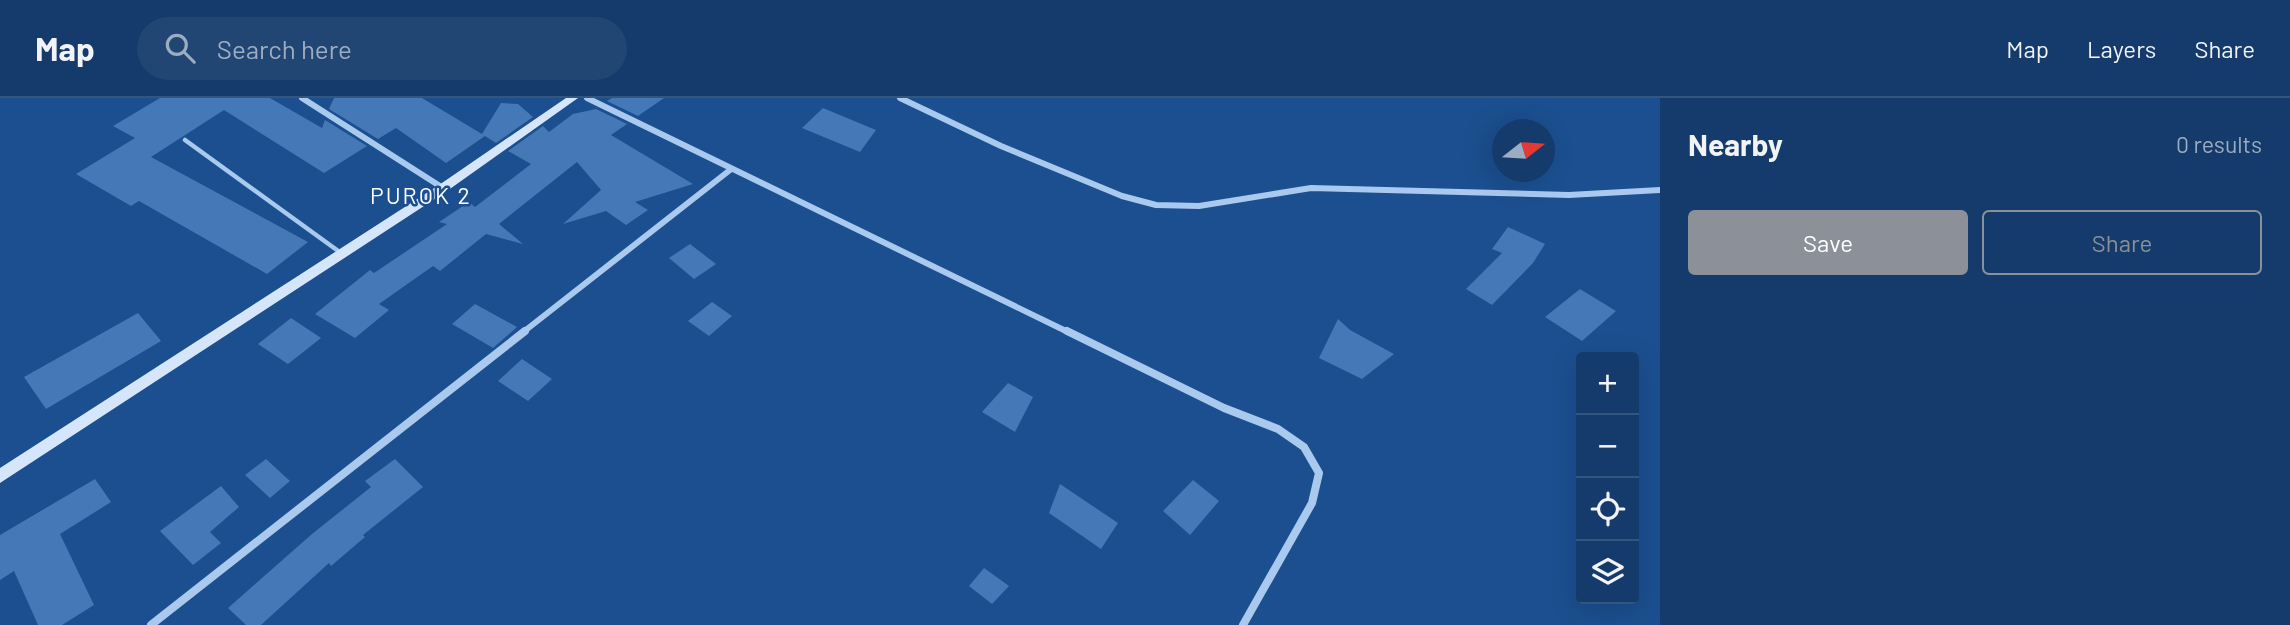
<!DOCTYPE html>
<meta charset="utf-8">
<style>
body{margin:0;font-family:Barlow,sans-serif;background:#214673;color:#f1f3f6}
.controls{position:absolute;right:21px;bottom:21px;display:grid;overflow:hidden;border-radius:7px;box-shadow:0 7px 28px #0002}
.controls button{width:63px;height:63px;display:grid;place-items:center;padding:0;border:0;border-bottom:2px solid #33557e;background:#143b6b;color:#f1f3f6;font:35px sans-serif}
.compass{position:absolute;left:1492px;top:21px;width:63px;height:63px;border-radius:50%;background:#143b6b;box-shadow:0 7px 28px #0002;rotate:73deg}
.list{margin:0;padding:0;list-style:none}
h2{display:flex;justify-content:space-between;align-items:center;height:91px;margin:0;padding:0 28px;font-size:30px}
h2 small{font-size:23px;font-weight:400;color:#9dadc1}
.actions{display:flex;gap:14px;padding:21px 28px}
.actions a{flex:1;padding:16px 0;border:2px solid #8c9099;border-radius:7px;text-align:center;font-size:24px;color:#8c9099}
.actions .main{background:#8c9099;color:#fff}
.icon{flex:none;width:38px;height:38px;fill:none;stroke:currentColor;stroke-width:2;stroke-linecap:round;stroke-linejoin:round}
.map{position:relative;flex:none;width:1660px;height:527px;overflow:hidden}
header{display:flex;align-items:center;gap:42px;box-sizing:border-box;height:98px;padding:0 35px;background:#143b6b;border-bottom:2px solid #33557e}
header strong{font-size:33px}
nav{display:flex;gap:38px;margin-inline-start:auto;font-size:24px}
.search{width:490px;height:63px;background:#214673;display:flex;align-items:center;gap:18px;box-sizing:border-box;padding:0 24px;border-radius:38px;color:#9dadc1;font-size:26px}
main{display:flex}
aside{flex:1;background:#143b6b}
.map>svg:first-child{display:block}
</style>
<header>
<strong>Map</strong>
<div class="search"><svg class="icon" aria-label="search" viewBox="0 0 24 24"><circle cx="10" cy="10" r="6"/><path d="M15 15l6 6"/></svg>Search here</div>
<nav><a>Map</a><a>Layers</a><a>Share</a></nav>
</header>
<main>
<div class="map">
<svg width="1660" height="527" viewBox="0 0 1660 527">
<rect width="100%" height="100%" fill="#1b4f8f"/>
<g fill="#4478b7">
<path d="M160,0H270L322,30L325,22L367,48L324,75L224,12L151,59L308,144L267,176L139,103L131,108L76,76L135,40L113,28Z"/>
<path d="M334,0H422L482,36L501,5L518,6L533,19L496,45L485,38L446,65L396,30L378,41L329,11Z"/>
<path d="M612,0H664L638,18L607,3Z"/>
<path d="M823,10L876,32L860,54L802,30Z"/>
<path d="M596,11L627,26L611,37L693,86L635,104L648,112L626,127L606,113L563,126L601,92L577,64L499,126L523,146L486,136L440,173L433,168L379,206L389,212L355,240L315,216L370,172L374,175L447,126L439,124L469,104L475,109L531,66L508,53L543,28L549,34L573,16Z"/>
<path d="M1508,129L1545,146L1533,165L1492,207L1466,191L1502,155L1492,151Z"/>
<path d="M690,146L716,166L694,181L669,160Z"/>
<path d="M1580,191L1616,213L1582,243L1545,219Z"/>
<path d="M712,204L732,218L709,238L688,223Z"/>
<path d="M475,206L517,229L493,250L452,226Z"/>
<path d="M138,215L161,243L46,311L24,279Z"/>
<path d="M291,220L321,240L288,266L258,246Z"/>
<path d="M1338,221L1350,232L1394,256L1362,281L1319,260Z"/>
<path d="M522,261L552,281L528,303L498,283Z"/>
<path d="M1008,285L1033,299L1015,334L982,314Z"/>
<path d="M266,361L290,383L270,400L245,377Z"/>
<path d="M395,361L423,389L363,437L365,439L331,468L329,465L261,527H246L228,510L312,436L371,389L365,383Z"/>
<path d="M95,381L111,404L60,436L94,507L62,527H38L14,473L0,482V437Z"/>
<path d="M1193,382L1219,403L1190,437L1163,413Z"/>
<path d="M1060,386L1118,425L1101,451L1049,415Z"/>
<path d="M221,388L239,409L210,434L221,445L193,467L160,433Z"/>
<path d="M984,470L1009,488L992,506L969,488Z"/>
</g>
<g fill="none" stroke-linecap="round" stroke-linejoin="round">
<path stroke="#a9c9ee" stroke-width="4.5" d="M185,42L341,155"/>
<g stroke="#a9c9ee" stroke-width="6">
<path d="M302,0L443,90"/>
<path d="M587,0L1070,235"/>
<path d="M900,0L1001,48L1122,98L1156,107L1199,108L1311,90L1569,97L1660,92"/>
<path d="M522,235L730,72"/>
</g>
<g stroke="#a9c9ee" stroke-width="8">
<path d="M1067,233L1224,310L1278,331L1304,349L1319,375L1312,405L1243,527"/>
<path d="M151,527L525,233"/>
</g>
<path fill="#d6e6fa" fill-rule="evenodd" d="M566,0H578L447,93L0,385V370L439,87Z"/>
</g>
<g text-anchor="middle" dominant-baseline="central" stroke-width="5" stroke-linejoin="round" paint-order="stroke">
<g font-size="23" letter-spacing="2" fill="#fff" stroke="#1b4f8f">
<text x="421" y="97">PUROK 2</text>
</g>
</g>
</svg>
<div class="controls">
<button>+</button>
<button>−</button>
<button><svg class="icon" aria-label="locate" viewBox="0 0 24 24"><circle cx="12" cy="12" r="6"/><path d="M12 2v4M12 18v4M2 12h4M18 12h4"/></svg></button>
<button><svg class="icon" aria-label="layers" viewBox="0 0 24 24"><path d="M12 4l9 5-9 5-9-5zM3 14l9 5 9-5"/></svg></button>
</div>
<svg class="compass" viewBox="-18 -18 36 36"><path d="M0-13l5 13h-10z" fill="#e53935"/><path d="M0 13l5-13h-10z" fill="#9dadc1"/></svg>
</div>
<aside>
<h2>Nearby<small>0 results</small></h2>
<ul class="list">
</ul>
<div class="actions"><a class="main">Save</a><a>Share</a></div>
</aside>
</main>
